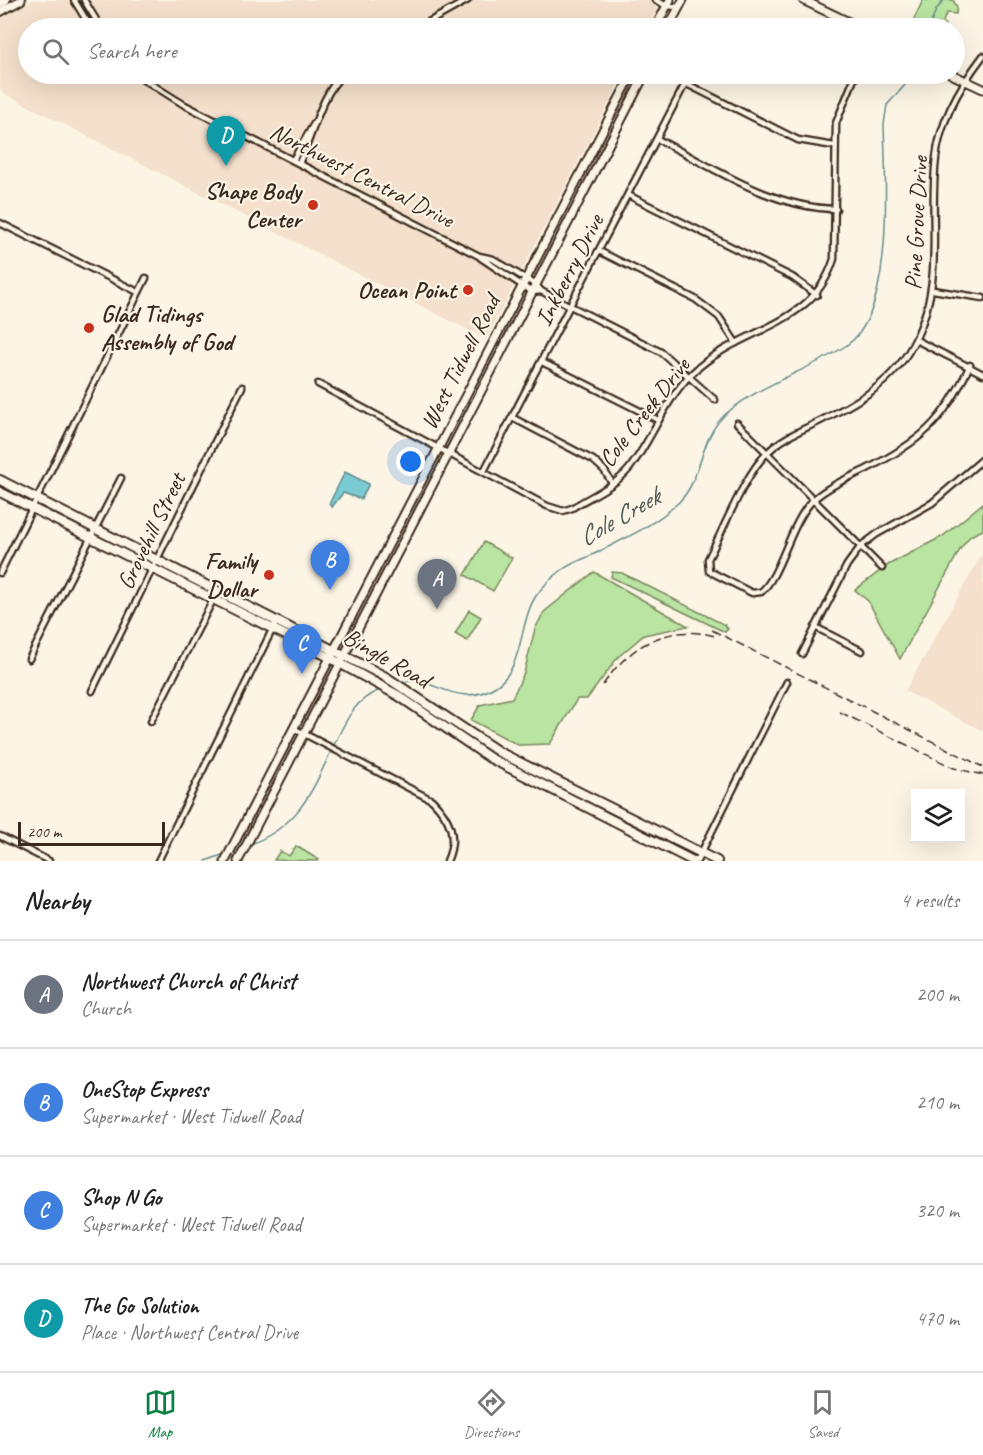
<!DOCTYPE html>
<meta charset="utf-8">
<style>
body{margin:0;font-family:Caveat,sans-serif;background:#f2f2f2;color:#222}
.controls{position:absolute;right:18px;bottom:18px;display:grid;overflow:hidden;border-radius:0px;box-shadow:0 6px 24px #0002}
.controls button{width:54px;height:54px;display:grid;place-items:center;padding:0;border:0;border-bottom:2px solid #e0e0e0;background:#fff;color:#222;font:30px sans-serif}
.scale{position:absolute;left:18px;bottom:15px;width:147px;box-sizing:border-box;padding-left:6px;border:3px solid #3b2a1e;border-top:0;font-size:16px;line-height:21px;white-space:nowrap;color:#3b2a1e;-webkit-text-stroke:4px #fcf5e5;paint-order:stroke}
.you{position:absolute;left:411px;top:462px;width:21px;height:21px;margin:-15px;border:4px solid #fff;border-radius:50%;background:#1a73e8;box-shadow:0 0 0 9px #1a73e833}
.badge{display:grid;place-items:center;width:39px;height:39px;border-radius:50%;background:#0b8043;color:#fff;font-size:20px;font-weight:700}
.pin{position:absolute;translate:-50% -50px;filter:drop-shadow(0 2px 3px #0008)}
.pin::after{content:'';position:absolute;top:32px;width:21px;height:18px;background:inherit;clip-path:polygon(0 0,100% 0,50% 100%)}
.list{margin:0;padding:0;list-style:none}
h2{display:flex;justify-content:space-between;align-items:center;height:78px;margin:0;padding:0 24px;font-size:26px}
h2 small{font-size:20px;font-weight:400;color:#767676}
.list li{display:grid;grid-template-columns:39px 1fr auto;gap:18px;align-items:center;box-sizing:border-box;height:108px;padding:0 24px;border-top:2px solid #e0e0e0}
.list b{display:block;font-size:22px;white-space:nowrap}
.list p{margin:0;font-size:20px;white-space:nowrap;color:#767676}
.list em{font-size:20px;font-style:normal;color:#767676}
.icon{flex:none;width:33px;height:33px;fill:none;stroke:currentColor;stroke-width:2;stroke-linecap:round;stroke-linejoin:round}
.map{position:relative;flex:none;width:983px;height:861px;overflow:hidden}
.search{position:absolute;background:#fff;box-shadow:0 6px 24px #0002;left:18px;right:18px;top:18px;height:66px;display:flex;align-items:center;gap:15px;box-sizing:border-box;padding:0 21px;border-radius:33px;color:#767676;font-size:22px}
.sheet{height:510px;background:#fff}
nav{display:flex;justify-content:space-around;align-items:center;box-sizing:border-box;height:84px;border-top:2px solid #e0e0e0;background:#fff;font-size:16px;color:#767676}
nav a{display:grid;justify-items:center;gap:3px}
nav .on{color:#0b8043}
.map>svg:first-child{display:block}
</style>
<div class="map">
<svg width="983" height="861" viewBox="0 0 983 861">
<rect width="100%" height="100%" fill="#fcf5e5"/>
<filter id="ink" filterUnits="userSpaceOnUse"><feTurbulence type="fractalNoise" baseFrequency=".0167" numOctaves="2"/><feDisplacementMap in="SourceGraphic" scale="12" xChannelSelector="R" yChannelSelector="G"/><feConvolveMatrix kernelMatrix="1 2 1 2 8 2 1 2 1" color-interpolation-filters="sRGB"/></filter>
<g filter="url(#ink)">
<g fill="#f4e0cc">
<path d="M32,0H662L647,28H28V74H624L486,339L3,93L0,89V18Z"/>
<path d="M983,552V731L905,691Z"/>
</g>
<g fill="#b9e4a1" stroke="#7a8760" stroke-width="1.5">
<path d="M923,0H953L957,7L956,14L947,13L943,21L946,28H910Z"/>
<path d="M983,503V530L970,536L961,548L900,659L868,601L855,590L888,565L943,536Z"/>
<path d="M484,542L512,558L493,591L465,575Z"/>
<path d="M594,572L688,626L644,635L618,657L587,699H577L550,744L518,745L471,720L480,705L512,698L524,673L535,629L544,612Z"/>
<path d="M612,572L622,573L725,625L728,629L725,632L611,577Z"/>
<path d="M469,610L481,617L467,641L455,634Z"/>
<path d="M296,846L319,860L318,861L274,860L280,851L289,856Z"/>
</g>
<path fill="#7acad4" stroke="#618a8b" stroke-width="1.5" d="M345,472L369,484L361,499L343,493L332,507L329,504Z"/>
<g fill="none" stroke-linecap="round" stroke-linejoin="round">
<g stroke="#618a8b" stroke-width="1.5">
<path d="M929,28L936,10L944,0"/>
<path d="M401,683C432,672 455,712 496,686C524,668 519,621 536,596C542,587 554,576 562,570C571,563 584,559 594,554C624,539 655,525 679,502C704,477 698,437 728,412C763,383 810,370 847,345C896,312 885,177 884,124L887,105L915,74"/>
<path d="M333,747C345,723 353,700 380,690"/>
<path d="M248,845C296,828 311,795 331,751"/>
<path d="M206,861L227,853"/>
</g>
<defs>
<g id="street">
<path d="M74,0L91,28"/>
<path d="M84,0L101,28"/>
<path d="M655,0L667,6L679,7"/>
<path d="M418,28L468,0"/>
<path d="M135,74L183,104L479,256L493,259L536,285L541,291L661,352L715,400"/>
<path d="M667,74L798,140L834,146"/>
<path d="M657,139C713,167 771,208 836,209"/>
<path d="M293,160L315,122"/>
<path d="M299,163C313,135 320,96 343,74"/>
<path d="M628,195L792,277L817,295"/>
<path d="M0,223L138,292"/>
<path d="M599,251L695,299L719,317L736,343"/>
<path d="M481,258L532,292L541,291"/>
<path d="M933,290L983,298"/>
<path d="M916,340L983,374"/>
<path d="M542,362L658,420"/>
<path d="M970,365C944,422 920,442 865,470C848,478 827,487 813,500C790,523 781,575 761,592L752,593L709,571L708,559C724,529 744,475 768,452C780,440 795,433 810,426C853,405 895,384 916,338C945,278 928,221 936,158C940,121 960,86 983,56"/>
<path d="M318,384L547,506L563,511L572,508C591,496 615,486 629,469C655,436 666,394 699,367C747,326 813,326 834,259L836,123L856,74"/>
<path d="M513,418L593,460L604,470L612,483"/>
<path d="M737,423L882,568"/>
<path d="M484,471L685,84"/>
<path d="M0,573L146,278"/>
<path d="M815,627L862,651"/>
<path d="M802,654L847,565L861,546L877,534L932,503L983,459"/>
<path d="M29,659L121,478"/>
<path d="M92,691L242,387"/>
<path d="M151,721L217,592"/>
<path d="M293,728L432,800C450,818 458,836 447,861"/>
<path d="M0,836L49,861"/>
<path d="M158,861L276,622"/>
<path d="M697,861L787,682"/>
</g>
<g id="secondary">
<path d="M803,0L861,28"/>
<path d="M0,12L21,0"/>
<path d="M655,28L670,0"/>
<path d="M668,28L683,0"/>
<path d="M951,74L983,89"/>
<path d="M225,861L632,74"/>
<path d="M238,861L645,74"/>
</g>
<g id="primary">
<path d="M0,480L386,677L499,752L717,861"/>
<path d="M0,492L325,655L399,696L490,758L693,861"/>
</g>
<path id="highway" d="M0,3L5,0"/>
</defs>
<use href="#street" stroke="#3b2a1e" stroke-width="9"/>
<use href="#secondary" stroke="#3b2a1e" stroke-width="11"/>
<use href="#primary" stroke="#3b2a1e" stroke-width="12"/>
<use href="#highway" stroke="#3b2a1e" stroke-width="14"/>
<use href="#street" stroke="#fcf5e5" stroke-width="4.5"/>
<use href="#secondary" stroke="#fcf5e5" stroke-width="7"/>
<use href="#primary" stroke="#fcf5e5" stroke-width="8"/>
<use href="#highway" stroke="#fcf5e5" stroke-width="9"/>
<g stroke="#3b2a1e" stroke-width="1.5" stroke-dasharray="9 4.5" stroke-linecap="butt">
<path d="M712,630L983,767"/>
<path d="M603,685C629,645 670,622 718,637"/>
<path d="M840,712L954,768L983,775"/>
</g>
</g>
</g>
<g fill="#c8321e" stroke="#fcf5e5" stroke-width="2">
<circle cx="313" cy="205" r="6"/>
<circle cx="468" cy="290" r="6"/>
<circle cx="89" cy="328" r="6"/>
<circle cx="269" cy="575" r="6"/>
</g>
<g text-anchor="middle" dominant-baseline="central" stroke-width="4.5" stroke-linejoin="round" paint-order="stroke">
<g font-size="24" fill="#3b2a1e" stroke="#fcf5e5">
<text transform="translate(362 175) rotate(27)">Northwest Central Drive</text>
<text transform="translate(916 223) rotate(-87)">Pine Grove Drive</text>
<text transform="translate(569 270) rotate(-63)">Inkberry Drive</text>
<text transform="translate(460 362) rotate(-63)">West Tidwell Road</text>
<text transform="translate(644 412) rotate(-52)">Cole Creek Drive</text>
<text transform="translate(151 531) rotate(-64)">Grovehill Street</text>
<text transform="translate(387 658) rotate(30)">Bingle Road</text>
</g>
<g font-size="24" font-weight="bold" fill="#3b2a1e" stroke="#fcf5e5" text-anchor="end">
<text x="301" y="191">Shape Body<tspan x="301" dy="28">Center</tspan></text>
<text x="456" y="290">Ocean Point</text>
<text x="101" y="314" text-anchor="start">Glad Tidings<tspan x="101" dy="28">Assembly of God</tspan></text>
<text x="257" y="561">Family<tspan x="257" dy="28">Dollar</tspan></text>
</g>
<g font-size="26" font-style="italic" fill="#4e5a55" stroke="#fcf5e5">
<text transform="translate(619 517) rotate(-30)">Cole Creek</text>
</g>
</g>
</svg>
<div class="controls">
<button><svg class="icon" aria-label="layers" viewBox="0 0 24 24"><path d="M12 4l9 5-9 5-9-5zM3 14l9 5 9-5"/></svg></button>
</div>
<div class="scale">200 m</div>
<div class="you"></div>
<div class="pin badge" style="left:437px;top:609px;background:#6b7280">A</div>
<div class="pin badge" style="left:330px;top:590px;background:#3f7fe0">B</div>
<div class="pin badge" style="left:302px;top:674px;background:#3f7fe0">C</div>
<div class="pin badge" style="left:226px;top:166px;background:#0f9aa8">D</div>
<div class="search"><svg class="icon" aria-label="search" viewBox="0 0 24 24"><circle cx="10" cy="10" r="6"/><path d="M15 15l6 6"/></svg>Search here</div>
</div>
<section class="sheet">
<h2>Nearby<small>4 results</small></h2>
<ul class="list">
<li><span class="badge" style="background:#6b7280">A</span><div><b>Northwest Church of Christ</b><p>Church</p></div><em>200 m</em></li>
<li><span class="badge" style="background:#3f7fe0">B</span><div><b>OneStop Express</b><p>Supermarket · West Tidwell Road</p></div><em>210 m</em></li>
<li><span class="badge" style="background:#3f7fe0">C</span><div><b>Shop N Go</b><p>Supermarket · West Tidwell Road</p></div><em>320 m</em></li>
<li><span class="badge" style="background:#0f9aa8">D</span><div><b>The Go Solution</b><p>Place · Northwest Central Drive</p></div><em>470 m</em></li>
</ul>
</section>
<nav>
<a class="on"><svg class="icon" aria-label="map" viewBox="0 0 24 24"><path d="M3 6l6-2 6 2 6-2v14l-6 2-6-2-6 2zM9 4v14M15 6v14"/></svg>Map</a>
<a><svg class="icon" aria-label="directions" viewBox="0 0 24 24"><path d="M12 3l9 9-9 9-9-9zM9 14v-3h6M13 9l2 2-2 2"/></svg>Directions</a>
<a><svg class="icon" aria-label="saved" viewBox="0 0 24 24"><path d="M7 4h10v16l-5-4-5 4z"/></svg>Saved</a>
</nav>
